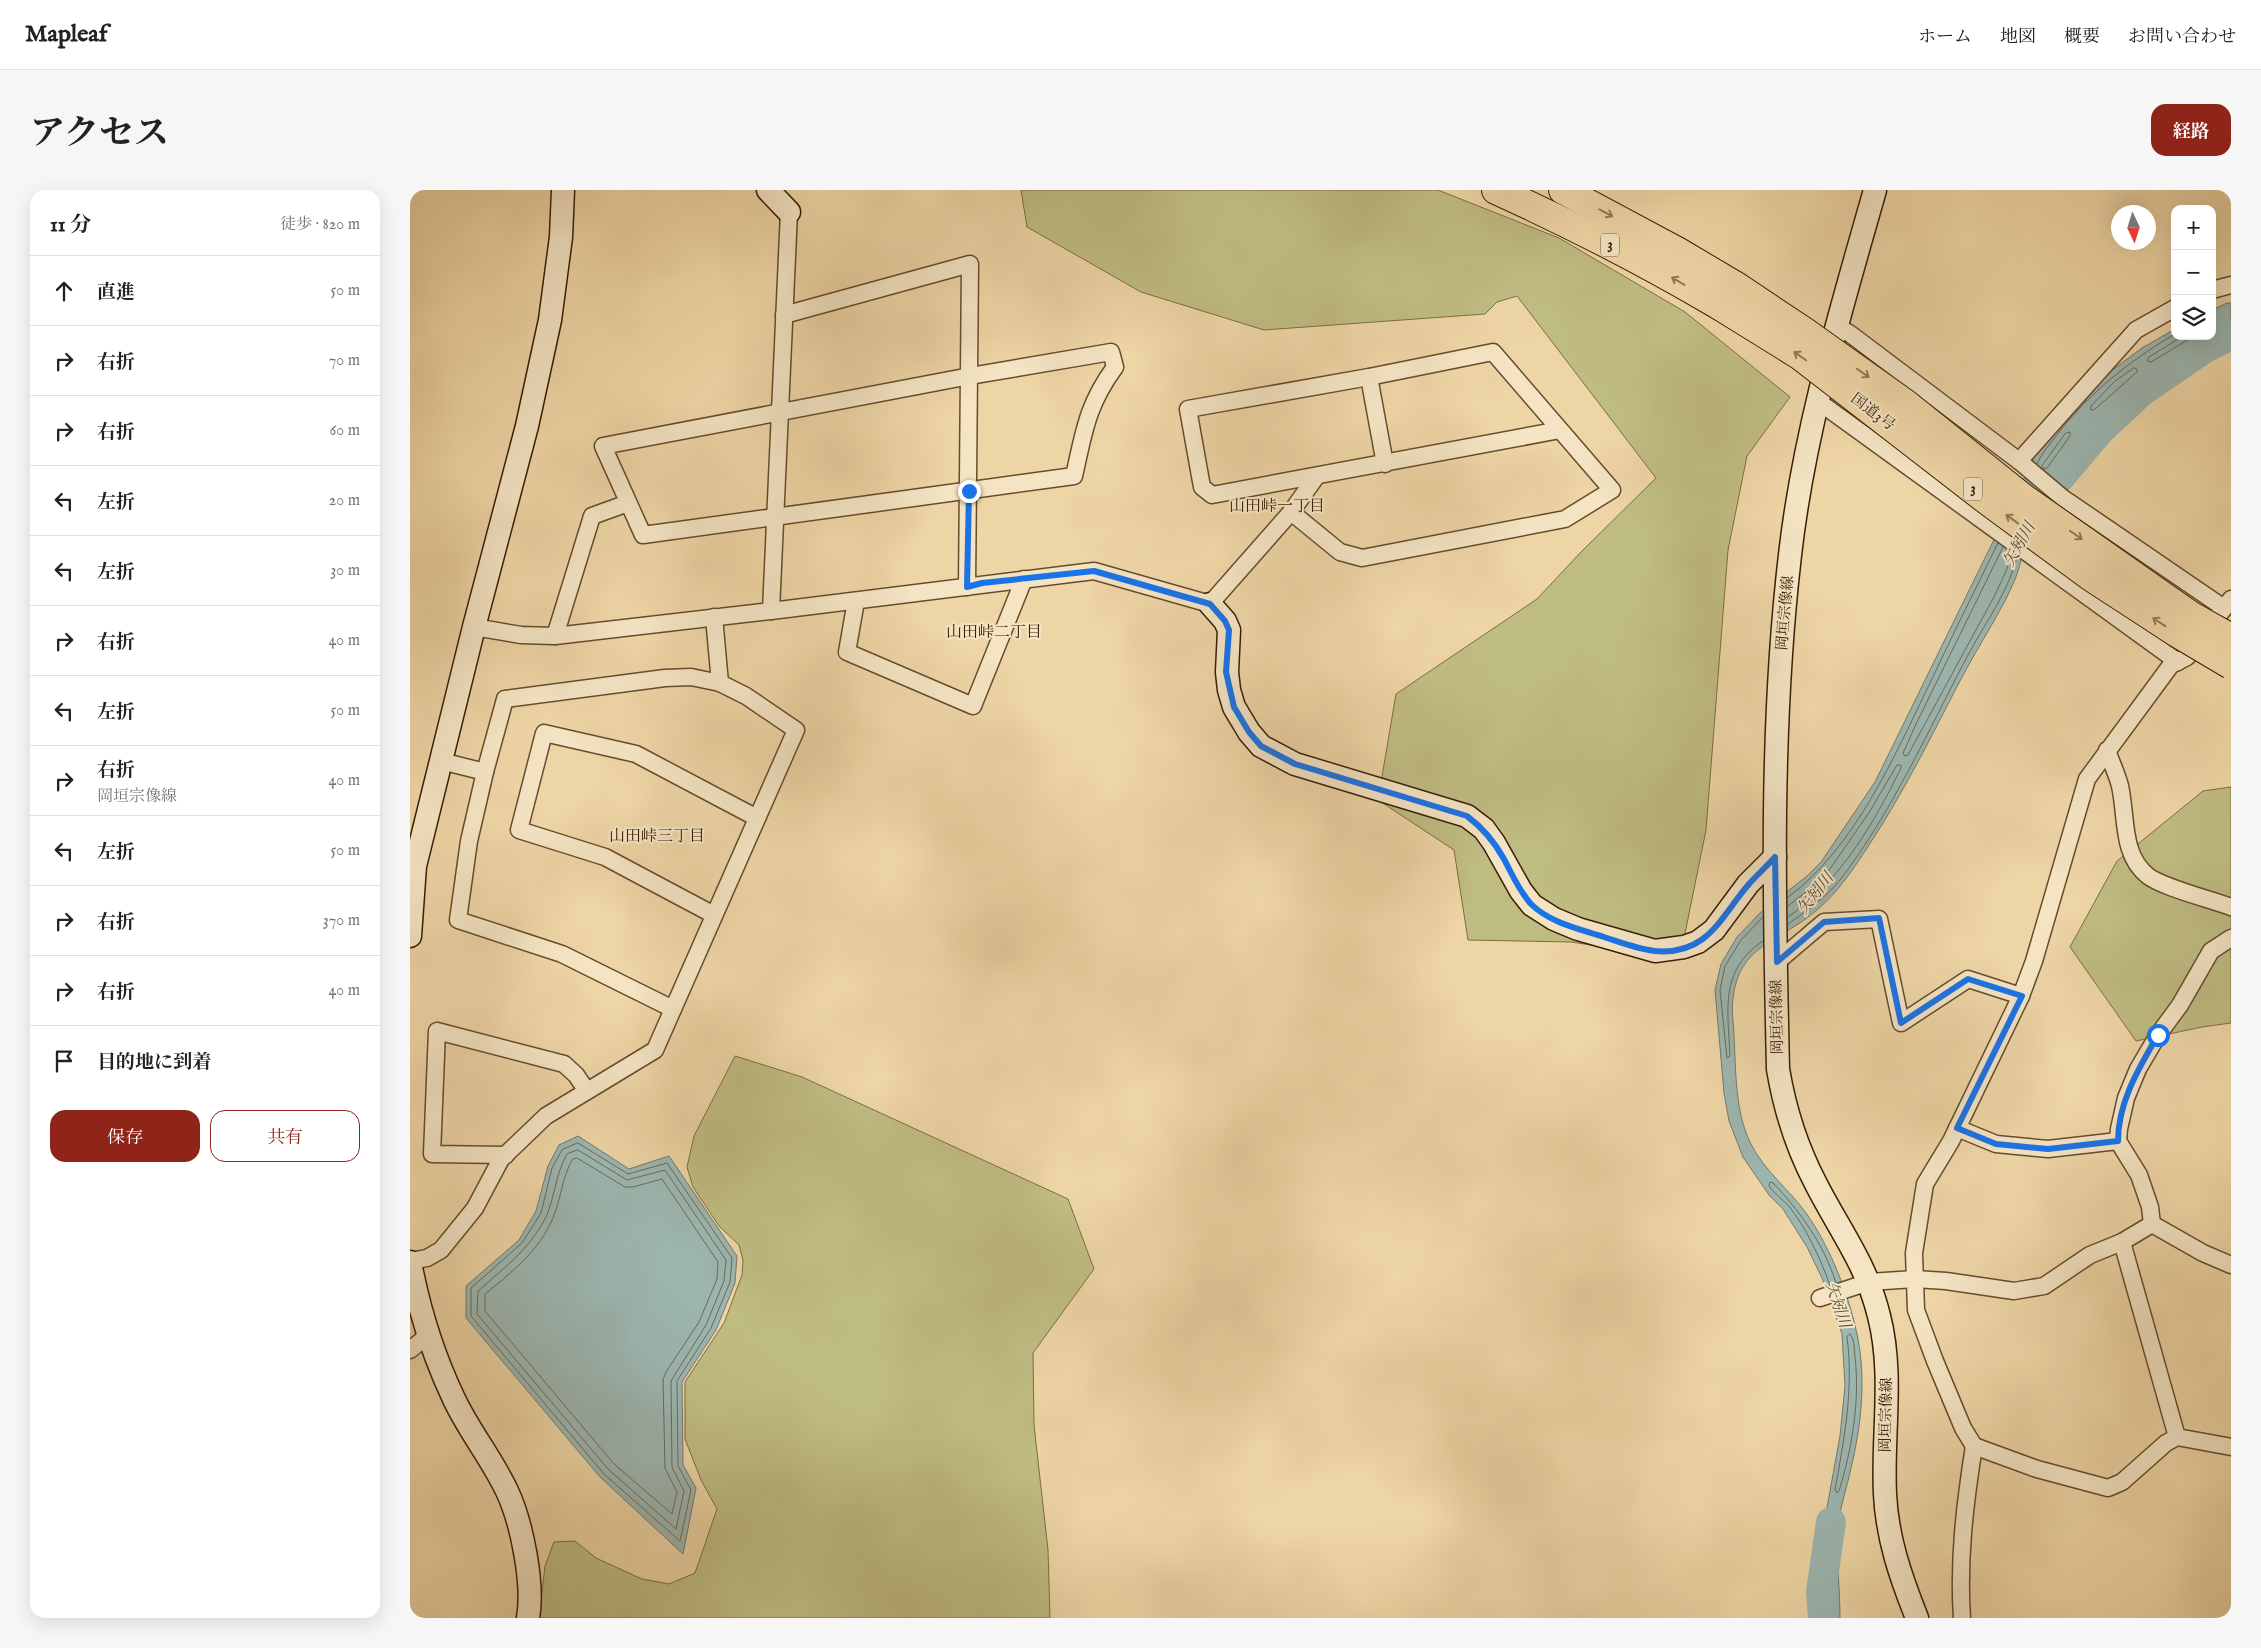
<!DOCTYPE html>
<html lang="ja">
<meta charset="utf-8">
<style>
body{margin:0;font-family:"IM FELL English","Noto Serif JP",serif;background:#f6f6f6;color:#222}
.controls{position:absolute;right:15px;top:15px;display:grid;overflow:hidden;border-radius:10px;box-shadow:0 5px 20px #0002}
.controls button{width:45px;height:45px;display:grid;place-items:center;padding:0;border:0;border-bottom:1px solid #e0e0e0;background:#fff;color:#222;font:25px sans-serif}
.compass{position:absolute;left:1701px;top:15px;width:45px;height:45px;border-radius:50%;background:#fff;box-shadow:0 5px 20px #0002;rotate:176deg}
.stop{position:absolute;width:15px;height:15px;margin:-11px;border:4px solid #1a73e8;border-radius:50%;background:#fff}
.stop.end{background:#1a73e8;border-color:#fff;box-shadow:0 1px 5px #0008}
.list{margin:0;padding:0;list-style:none}
h2{display:flex;justify-content:space-between;align-items:center;height:65px;margin:0;padding:0 20px;font-size:21px}
h2 small{font-size:16px;font-weight:400;color:#767676}
.list li{display:grid;grid-template-columns:32px 1fr auto;gap:15px;align-items:center;box-sizing:border-box;height:70px;padding:0 20px;border-top:1px solid #e0e0e0}
.list b{display:block;font-size:19px;white-space:nowrap}
.list p{margin:0;font-size:16px;white-space:nowrap;color:#767676}
.list em{font-size:16px;font-style:normal;color:#767676}
.actions{display:flex;gap:10px;padding:15px 20px}
.actions a{flex:1;padding:11px 0;border:1px solid #8f2418;border-radius:15px;text-align:center;font-size:18px;color:#8f2418}
.actions .main{background:#8f2418;color:#fff}
.icon{flex:none;width:28px;height:28px;fill:none;stroke:currentColor;stroke-width:2;stroke-linecap:round;stroke-linejoin:round}
.map{position:relative;flex:none;width:1821px;height:1428px;overflow:hidden;border-radius:15px}
header{display:flex;align-items:center;gap:30px;box-sizing:border-box;height:70px;padding:0 25px;background:#fff;border-bottom:1px solid #e0e0e0}
header strong{font-size:24px}
nav{display:flex;gap:28px;margin-inline-start:auto;font-size:18px}
.intro{display:flex;align-items:center;justify-content:space-between;box-sizing:border-box;height:120px;padding:0 30px}
h1{margin:0;font-size:35px}
.button{padding:12px 22px;border-radius:15px;background:#8f2418;color:#fff;font-size:18px;font-weight:700}
main{display:flex;gap:30px;padding:0 30px}
aside{flex:1;background:#fff;border-radius:15px;box-shadow:0 5px 20px #0002}
.map>svg:first-child{display:block}
</style>
<header>
<strong>Mapleaf</strong>
<nav><a>ホーム</a><a>地図</a><a>概要</a><a>お問い合わせ</a></nav>
</header>
<div class="intro"><h1>アクセス</h1><a class="button">経路</a></div>
<main>
<aside>
<h2>11 分<small>徒歩 · 820 m</small></h2>
<ul class="list">
<li><svg class="icon" aria-label="ahead" viewBox="0 0 24 24"><path d="M12 20V5M6 11l6-6 6 6"/></svg><div><b>直進</b></div><em>50 m</em></li>
<li><svg class="icon" aria-label="right" viewBox="0 0 24 24"><path d="M7 20v-9h11M14 6l5 5-5 5"/></svg><div><b>右折</b></div><em>70 m</em></li>
<li><svg class="icon" aria-label="right" viewBox="0 0 24 24"><path d="M7 20v-9h11M14 6l5 5-5 5"/></svg><div><b>右折</b></div><em>60 m</em></li>
<li><svg class="icon" aria-label="left" viewBox="0 0 24 24"><path d="M17 20v-9H6M10 6l-5 5 5 5"/></svg><div><b>左折</b></div><em>20 m</em></li>
<li><svg class="icon" aria-label="left" viewBox="0 0 24 24"><path d="M17 20v-9H6M10 6l-5 5 5 5"/></svg><div><b>左折</b></div><em>30 m</em></li>
<li><svg class="icon" aria-label="right" viewBox="0 0 24 24"><path d="M7 20v-9h11M14 6l5 5-5 5"/></svg><div><b>右折</b></div><em>40 m</em></li>
<li><svg class="icon" aria-label="left" viewBox="0 0 24 24"><path d="M17 20v-9H6M10 6l-5 5 5 5"/></svg><div><b>左折</b></div><em>50 m</em></li>
<li><svg class="icon" aria-label="right" viewBox="0 0 24 24"><path d="M7 20v-9h11M14 6l5 5-5 5"/></svg><div><b>右折</b><p>岡垣宗像線</p></div><em>40 m</em></li>
<li><svg class="icon" aria-label="left" viewBox="0 0 24 24"><path d="M17 20v-9H6M10 6l-5 5 5 5"/></svg><div><b>左折</b></div><em>50 m</em></li>
<li><svg class="icon" aria-label="right" viewBox="0 0 24 24"><path d="M7 20v-9h11M14 6l5 5-5 5"/></svg><div><b>右折</b></div><em>370 m</em></li>
<li><svg class="icon" aria-label="right" viewBox="0 0 24 24"><path d="M7 20v-9h11M14 6l5 5-5 5"/></svg><div><b>右折</b></div><em>40 m</em></li>
<li><svg class="icon" aria-label="arrive" viewBox="0 0 24 24"><path d="M6 21V4h12l-3 4 3 4H6"/></svg><div><b>目的地に到着</b></div></li>
</ul>
<div class="actions"><a class="main">保存</a><a>共有</a></div>
</aside>
<div class="map">
<svg width="1821" height="1428" viewBox="0 0 1821 1428">
<rect width="100%" height="100%" fill="#eed5a5"/>
<filter id="stains"><feTurbulence type="fractalNoise" baseFrequency=".004" numOctaves="4"/><feColorMatrix values="0 0 0 0 .2 0 0 0 0 .09 0 0 0 0 .02 0 0 0 .5 -.17"/></filter>
<radialGradient id="worn" r=".72"><stop offset=".6" stop-color="#630" stop-opacity="0"/><stop offset="1" stop-color="#630" stop-opacity=".3"/></radialGradient>
<g fill="#bfbc82" stroke="#7c6d42">
<path d="M611,0H1028L1149,48L1275,122L1380,207L1337,266L1318,360L1296,640L1270,768L1161,752L1058,750L1044,660L968,610L986,504L1127,409L1171,362L1246,288L1107,106L1087,112L1075,124L854,140L731,102L617,37Z"/>
<path d="M1821,597V833L1792,837L1726,851L1660,757L1707,671L1793,601Z"/>
<path d="M325,866L392,887L658,1009L684,1079L623,1163L624,1235L638,1360L640,1428H129L135,1376L144,1352L165,1351L186,1368L232,1389L259,1394L285,1383L307,1319L291,1290L275,1249V1192L314,1133L332,1085L333,1070L329,1055L309,1036L283,997L277,977L284,946Z"/>
</g>
<g fill="#9cb6b0" stroke="#74796b">
<path d="M1817,113H1821V140C1730,177 1651,252 1618,345C1613,356 1612,369 1608,381C1605,391 1600,400 1596,409C1582,436 1565,462 1551,489C1522,545 1494,602 1459,655C1444,678 1429,701 1407,720C1372,751 1328,754 1323,809C1321,822 1324,835 1324,847C1326,881 1325,921 1340,952C1353,980 1379,999 1396,1023C1421,1058 1440,1108 1448,1149C1456,1191 1451,1237 1441,1278C1437,1298 1430,1316 1428,1337C1426,1367 1430,1398 1430,1428H1417L1415,1352L1416,1323L1430,1246L1435,1196L1432,1144L1412,1088L1397,1057L1373,1019L1359,1005L1333,967L1319,931L1314,903L1305,800L1311,774L1327,747L1350,723L1397,686L1411,672L1465,592L1626,264L1697,184L1732,158L1765,139V146H1802V120Z"/>
<path d="M168,946L219,979L259,966L327,1066L325,1093L306,1140L272,1192L273,1275L286,1298L273,1364L190,1287L56,1128V1096L109,1050L126,1021L138,976L149,955Z"/>
</g>
<g fill="none" stroke-linecap="round" stroke-linejoin="round">
<g stroke="#6a6a5a" stroke-width="1">
<path d="M1773,146L1739,167L1737,171L1741,172L1784,146"/>
<path d="M1724,178L1727,179V182L1684,220H1681V216L1704,192Z"/>
<path d="M1656,243L1660,242V246L1637,278L1634,279L1632,276Z"/>
<path d="M1627,274C1632,263 1639,255 1646,246C1680,202 1718,172 1765,144"/>
<path d="M1640,285C1661,246 1702,208 1737,182C1755,168 1777,158 1796,146"/>
<path d="M1593,357L1506,534L1493,563L1495,566L1498,565L1585,405L1597,379L1601,363"/>
<path d="M1377,708C1445,658 1484,567 1520,493C1542,446 1565,400 1588,353"/>
<path d="M1378,716L1405,695L1420,679L1460,621L1487,575H1491V578C1464,633 1430,692 1378,727"/>
<path d="M1353,727L1331,750L1315,776L1310,800L1317,868L1320,866C1318,820 1309,780 1353,751"/>
<path d="M1378,734C1397,721 1415,708 1430,690C1481,624 1519,539 1558,465C1575,433 1598,403 1607,367"/>
<path d="M168,953L218,984L257,973L322,1068L320,1092L301,1138L267,1191L268,1276L281,1300L270,1351L194,1284L61,1126V1098L112,1053L131,1023L142,978L152,960Z"/>
<path d="M168,960L217,990L255,980L316,1070L314,1091L296,1135L261,1191L262,1277L274,1301L266,1339L198,1279L67,1124L68,1101C95,1077 119,1060 136,1027C145,1007 145,985 157,964Z"/>
<path d="M167,968L215,997H223L252,989L308,1072L307,1089L289,1132L256,1182L253,1190L255,1278L267,1302L262,1324L204,1274L75,1121V1104C102,1082 129,1061 143,1028C151,1009 152,988 162,970Z"/>
<path d="M1420,1095C1410,1068 1396,1037 1378,1015C1373,1010 1364,1003 1359,996L1360,992L1363,993C1389,1020 1414,1054 1426,1093"/>
<path d="M1440,1144C1445,1150 1444,1159 1445,1167C1450,1212 1442,1258 1429,1301L1427,1303L1425,1300C1434,1249 1444,1199 1437,1147Z"/>
</g>
<g stroke="#9cb6b0" stroke-width="30">
<path d="M1618,344L1646,292L1689,241L1732,201L1795,158L1821,145"/>
<path d="M1413,1428L1411,1402L1421,1332"/>
</g>
<defs>
<g id="street">
<path d="M379,22L361,421L684,381L800,414L881,322L906,287"/>
<path d="M1802,100L1821,95"/>
<path d="M374,125L560,74L557,397"/>
<path d="M1426,136L1439,143L1609,271L1653,308L1814,418"/>
<path d="M701,162L705,177C677,215 674,242 664,286L233,345L193,256L560,186Z"/>
<path d="M959,187L975,274"/>
<path d="M1409,212L1768,472"/>
<path d="M1609,271L1726,140L1765,118"/>
<path d="M881,322L930,362L952,368L1155,329L1202,300L1083,162L959,187L778,219L792,297L802,305L1150,240"/>
<path d="M1821,409L1777,467L1761,475L1677,589L1624,771L1611,806L1541,951L1515,994L1504,1063L1506,1120L1525,1171L1553,1238L1564,1256L1627,1279L1698,1298L1712,1292L1756,1253L1767,1247L1821,1257"/>
<path d="M446,411L437,462L563,516L614,389"/>
<path d="M64,437L111,445L145,446L361,421"/>
<path d="M145,446L182,326L218,313"/>
<path d="M1697,560C1701,572 1707,584 1710,596C1717,627 1711,665 1738,686C1754,698 1800,709 1821,717"/>
<path d="M31,571L75,582L59,651L48,730L152,764L263,819"/>
<path d="M75,582L95,509L255,488L281,487L310,493"/>
<path d="M304,725L195,667L109,640L134,543L226,564L347,628"/>
<path d="M1367,772L1414,732L1469,729L1491,833L1558,789L1611,806"/>
<path d="M1547,938L1586,954L1638,959L1708,951"/>
<path d="M96,965L22,964L27,841L154,874L166,885L177,901"/>
<path d="M1742,1034L1740,1017L1729,985L1708,951L1709,939L1716,908L1728,879L1748,845L1770,815L1801,761L1821,748"/>
<path d="M1742,1034L1793,1063L1821,1075"/>
<path d="M1712,1052L1767,1247"/>
<path d="M0,1071L17,1068L31,1060L65,1018L91,969L136,926L245,860L386,540L336,506L310,493L304,427"/>
<path d="M1410,1108L1459,1092L1505,1089L1536,1091L1604,1101L1634,1096L1680,1065L1712,1052L1742,1034"/>
<path d="M0,1160L17,1146"/>
<path d="M1552,1428C1548,1370 1555,1313 1564,1256"/>
</g>
<g id="secondary">
<path d="M358,0L379,22"/>
<path d="M1465,0C1431,120 1394,241 1380,365C1360,536 1364,708 1368,879C1375,921 1386,956 1406,994C1430,1041 1456,1073 1469,1126C1484,1184 1472,1245 1475,1304C1477,1348 1491,1388 1507,1428"/>
<path d="M800,414L815,431L819,440L817,482L819,500L824,517L839,542L851,556L885,574L1057,626L1074,639L1084,653L1111,701L1122,715L1144,729L1168,739L1245,761L1274,757L1288,752L1304,740L1338,694L1365,667"/>
<path d="M0,746L5,676L64,437L117,236L140,130L151,47L153,0"/>
<path d="M0,1072C9,1120 23,1165 44,1209C59,1241 82,1269 97,1301C112,1333 124,1394 118,1428"/>
</g>
<g id="highway">
<path d="M1086,0C1163,35 1237,73 1310,116"/>
<path d="M1153,0L1267,61L1326,96"/>
</g>
</defs>
<use href="#street" stroke="#664c2c" stroke-width="19"/>
<use href="#secondary" stroke="#381e03" stroke-width="25"/>
<use href="#highway" stroke="#381e03" stroke-width="30"/>
<use href="#street" stroke="#f4e4c4" stroke-width="16"/>
<use href="#secondary" stroke="#f4e4c4" stroke-width="22"/>
<use href="#highway" stroke="#eed5a5" stroke-width="28"/>
<defs>
<g id="highway-bridge">
<path d="M1326,96L1395,142L1496,214L1612,307L1780,425L1821,448"/>
<path d="M1310,116L1389,165L1579,312L1681,387L1767,443L1821,475"/>
</g>
</defs>
<use href="#highway-bridge" stroke="#381e03" stroke-width="30" stroke-linecap="butt"/>
<use href="#highway-bridge" stroke="#eed5a5" stroke-width="28"/>
</g>
<defs><path id="oneway-shaft" d="M-6 0H5M1.5-3L5.5 0L1.5 3" fill="none" stroke-width="1.6" stroke-linecap="round" stroke-linejoin="round" transform="scale(1.25)"/></defs>
<g stroke="#937a54">
<use href="#oneway-shaft" transform="translate(1196 23) rotate(28)"/>
<use href="#oneway-shaft" transform="translate(1268 91) rotate(-149)"/>
<use href="#oneway-shaft" transform="translate(1390 166) rotate(-145)"/>
<use href="#oneway-shaft" transform="translate(1453 183) rotate(35)"/>
<use href="#oneway-shaft" transform="translate(1602 329) rotate(-144)"/>
<use href="#oneway-shaft" transform="translate(1666 345) rotate(35)"/>
<use href="#oneway-shaft" transform="translate(1749 432) rotate(-147)"/>
</g>
<g fill="none" stroke-linecap="round" stroke-linejoin="round">
<path stroke="#1a73e8" stroke-width="6" d="M559,301L557,397L572,393L684,381L800,414L815,431L819,440L816,482L824,517L839,542L851,556L885,574L1057,626C1073,638 1084,651 1094,669C1102,684 1109,701 1121,714C1140,733 1170,739 1194,747C1210,752 1228,759 1245,761C1298,766 1311,726 1339,694C1347,685 1357,676 1365,667L1367,772L1414,732L1469,728L1491,833L1558,789L1612,806L1547,938L1586,954L1638,959L1708,951C1708,912 1729,878 1748,845"/>
</g>
<g text-anchor="middle" dominant-baseline="central" stroke-width="4" stroke-linejoin="round" paint-order="stroke">
<g fill="#f4e4c4" stroke="#70593d" stroke-width="1">
<rect x="1191" y="43.5" width="18" height="23" rx="4"/>
<rect x="1554" y="287.5" width="18" height="23" rx="4"/>
</g>
<g font-size="14" font-weight="bold" fill="#381e03">
<text x="1200" y="55">3</text>
<text x="1563" y="299">3</text>
</g>
<g font-size="15" fill="#381e03" stroke="#f4e4c4">
<text transform="translate(1463 222) rotate(37)">国道3号</text>
<text transform="translate(1375 423) rotate(-85)">岡垣宗像線</text>
<text transform="translate(1367 827) rotate(-91)">岡垣宗像線</text>
<text transform="translate(1476 1225) rotate(-89)">岡垣宗像線</text>
</g>
<g font-size="16" fill="#381e03" stroke="#f4e4c4">
<text x="867" y="317">山田峠一丁目</text>
<text x="584" y="443">山田峠二丁目</text>
<text x="247" y="647">山田峠三丁目</text>
</g>
<g font-size="16" font-style="italic" fill="#564c37" stroke="#f4e4c4">
<text transform="translate(1610 355) rotate(-61)">矢矧川</text>
<text transform="translate(1406 704) rotate(-52)">矢矧川</text>
<text transform="translate(1427 1115) rotate(71)">矢矧川</text>
</g>
</g>
<rect width="100%" height="100%" filter="url(#stains)"/>
<rect width="100%" height="100%" fill="url(#worn)"/>
</svg>
<div class="controls">
<button>+</button>
<button>−</button>
<button><svg class="icon" aria-label="layers" viewBox="0 0 24 24"><path d="M12 4l9 5-9 5-9-5zM3 14l9 5 9-5"/></svg></button>
</div>
<svg class="compass" viewBox="-18 -18 36 36"><path d="M0-13l5 13h-10z" fill="#e53935"/><path d="M0 13l5-13h-10z" fill="#767676"/></svg>
<div class="stop" style="left:1748px;top:845px"></div>
<div class="stop end" style="left:559px;top:301px"></div>
</div>
</main>
